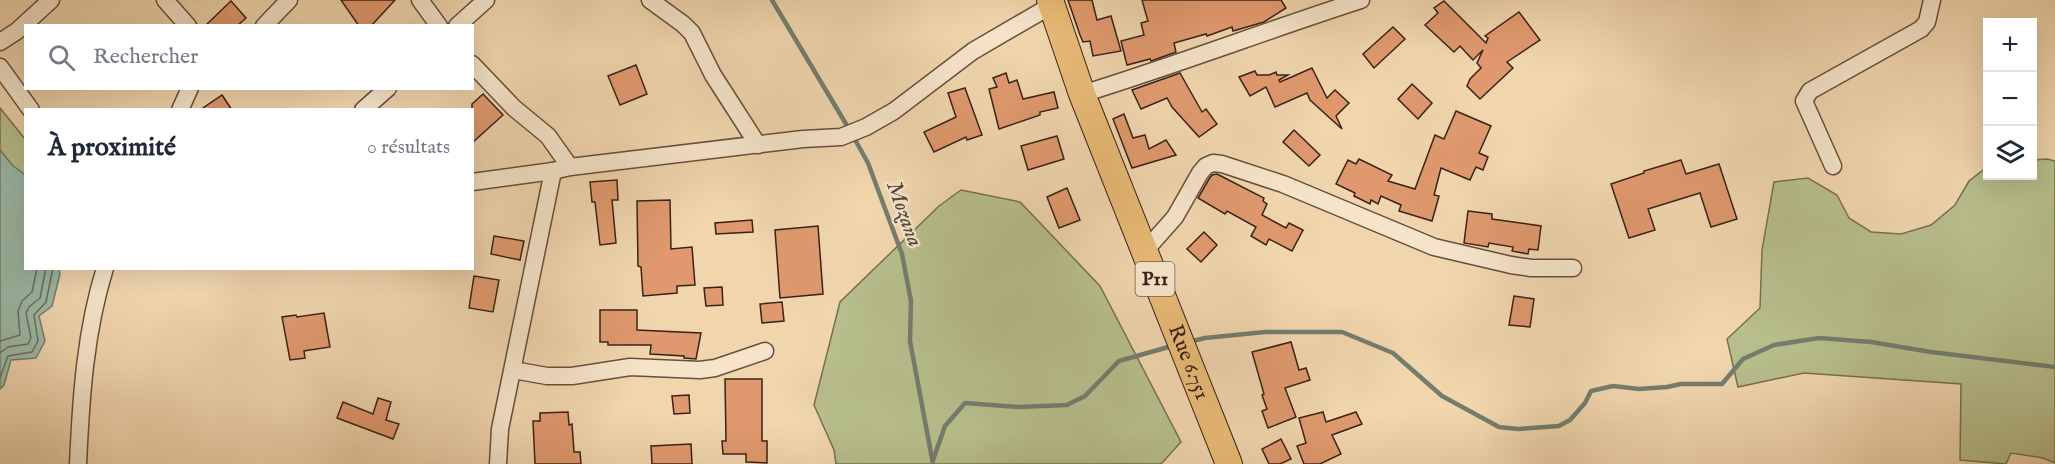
<!DOCTYPE html>
<html lang="fr">
<meta charset="utf-8">
<style>
body{margin:0;font-family:"IM FELL English",serif;background:#f6f6f7;color:#1f2937}
.controls{position:absolute;right:18px;top:18px;display:grid;overflow:hidden;border-radius:0px;box-shadow:0 6px 24px #0002}
.controls button{width:54px;height:54px;display:grid;place-items:center;padding:0;border:0;border-bottom:2px solid #e0e1e3;background:#fff;color:#1f2937;font:30px sans-serif}
.list{margin:0;padding:0;list-style:none}
h2{display:flex;justify-content:space-between;align-items:center;height:78px;margin:0;padding:0 24px;font-size:26px}
h2 small{font-size:20px;font-weight:400;color:#747a83}
.icon{flex:none;width:33px;height:33px;fill:none;stroke:currentColor;stroke-width:2;stroke-linecap:round;stroke-linejoin:round}
.map{position:relative;flex:none;width:2055px;height:464px;overflow:hidden}
.search{position:absolute;background:#fff;box-shadow:0 6px 24px #0002;left:24px;top:24px;width:450px;height:66px;display:flex;align-items:center;gap:15px;box-sizing:border-box;padding:0 21px;border-radius:0px;color:#747a83;font-size:22px}
.panel{position:absolute;background:#fff;box-shadow:0 6px 24px #0002;left:24px;top:108px;width:450px;height:162px;border-radius:0px}
.map>svg:first-child{display:block}
</style>
<div class="map">
<svg width="2055" height="464" viewBox="0 0 2055 464">
<rect width="100%" height="100%" fill="#f0d5ad"/>
<filter id="stains"><feTurbulence type="fractalNoise" baseFrequency=".00333" numOctaves="4"/><feColorMatrix values="0 0 0 0 .2 0 0 0 0 .09 0 0 0 0 .02 0 0 0 .5 -.17"/></filter>
<radialGradient id="worn" r=".72"><stop offset=".6" stop-color="#630" stop-opacity="0"/><stop offset="1" stop-color="#630" stop-opacity=".3"/></radialGradient>
<g fill="#b7be8c" stroke="#787052" stroke-width="1.5">
<path d="M0,108L25,139V175L12,165L0,150Z"/>
<path d="M2047,159L2055,161V463L2043,458L2011,453L2006,464L1960,460L1961,384L1804,373L1738,387L1727,339L1760,308L1762,250L1774,182L1808,178L1837,195L1849,218L1871,232L1901,234L1931,225L1955,205L1969,181L1987,167L1988,176H2032L2033,160Z"/>
<path d="M961,190L1020,202L1100,286L1181,442L1161,464H836L834,450L814,405L840,302L939,206Z"/>
</g>
<path fill="#9bb9a7" stroke="#747d6e" stroke-width="1.5" d="M0,150L12,165L25,175L26,268L59,269L60,274L52,306L39,316L45,341L36,358L11,360L4,385L0,389Z"/>
<g fill="none" stroke-linecap="round" stroke-linejoin="round">
<g stroke="#6a6e60" stroke-width="1.5">
<path d="M0,341L20,335L18,311L22,301L32,292L37,268"/>
<path d="M0,353L8,347L28,344L31,338L26,313L29,307L40,298L46,268"/>
<path d="M0,378L8,356L32,352L38,341L34,315L46,302L53,268"/>
</g>
<g stroke="#747d6e" stroke-width="4.5">
<path d="M772,0L849,129"/>
<path d="M853,136L868,163L902,254L911,301L910,341L933,464"/>
<path d="M1189,342L1205,338L1265,332H1342L1393,353L1442,396L1499,427L1518,429L1559,426L1570,420L1585,403L1591,391L1613,386L1639,389L1667,387L1681,384H1722L1743,359L1774,345L1819,338L1871,342L1931,352L2055,367"/>
<path d="M933,460L945,426L965,403L1019,407L1067,405L1085,396L1119,361L1172,346"/>
</g>
</g>
<g fill="#e0996e" stroke="#392218" stroke-width="1.5">
<path d="M341,0H395L371,26H359Z"/>
<path d="M1068,0H1092L1097,20L1111,16L1121,51L1093,56L1090,41L1083,42L1080,35Z"/>
<path d="M1142,0H1281L1286,8L1264,22L1233,31L1232,27L1207,36L1206,34L1174,43L1176,52L1151,61L1150,59L1127,65L1121,41L1144,35L1141,23L1148,21Z"/>
<path d="M231,1L246,18L237,26H205Z"/>
<path d="M1444,1L1486,43L1488,38L1485,36L1519,12L1540,40L1507,62L1513,68L1480,99L1467,86L1470,79L1481,68L1477,63L1483,50L1473,60L1460,46L1454,52L1425,25L1438,13L1434,8Z"/>
<path d="M1393,27L1405,39L1374,68L1363,54Z"/>
<path d="M636,65L647,94L620,105L608,76Z"/>
<path d="M1312,68L1327,98L1335,90L1349,103L1336,116L1342,129L1310,100L1307,93L1275,107L1266,87L1250,96L1239,77L1255,71L1257,75H1269L1276,72L1277,75H1288L1279,80L1280,82Z"/>
<path d="M1006,73L1009,83L1017,80L1023,99L1054,92L1058,108L1040,112V115L999,129L989,89L997,87L993,78Z"/>
<path d="M1180,73L1202,112L1206,109L1217,124L1199,137L1172,107L1167,98L1141,109L1132,90Z"/>
<path d="M1412,84L1432,103L1418,119L1398,99Z"/>
<path d="M965,88L982,135L967,140L966,137L934,152L924,132L956,117L948,93Z"/>
<path d="M483,94L503,115L472,143V104Z"/>
<path d="M222,95L232,110H200Z"/>
<path d="M1456,111L1491,126L1479,153L1488,157L1483,170L1476,167L1470,180L1441,168L1434,195L1439,196L1432,221L1399,211L1401,205L1381,196L1378,204L1371,200L1370,204L1354,196L1355,193L1336,184L1348,160L1356,164L1359,159L1392,175L1388,181L1415,189L1435,135L1444,139Z"/>
<path d="M1124,114L1133,138L1145,135L1149,149L1166,140L1176,155L1132,168L1113,119Z"/>
<path d="M1294,130L1320,155L1309,166L1283,142Z"/>
<path d="M1057,136L1064,159L1028,170L1021,146Z"/>
<path d="M1681,160L1686,174L1719,164L1737,219L1711,227L1700,193L1648,209L1655,230L1629,238L1611,184L1644,173V171Z"/>
<path d="M1217,174L1264,198L1263,201L1267,204L1262,215L1286,228L1289,223L1303,230L1292,251L1269,239L1266,245L1251,236L1256,227L1227,211L1225,214L1198,198L1209,179L1212,175Z"/>
<path d="M617,180L618,200H612L616,243L600,245L595,202H592L590,182Z"/>
<path d="M1067,188L1080,220L1059,228L1047,197Z"/>
<path d="M670,200L671,249L692,247L695,285L677,286V293L643,296L641,267L638,266L637,201Z"/>
<path d="M1468,211L1492,214V219L1541,226L1538,250L1529,249L1528,254L1512,251L1513,247L1489,243L1488,247L1464,243Z"/>
<path d="M752,220L753,232L716,234L715,223Z"/>
<path d="M818,226L823,294L780,298L775,230Z"/>
<path d="M1204,232L1217,245L1201,262L1187,249Z"/>
<path d="M494,236L524,241L520,260L491,254Z"/>
<path d="M474,276L499,280L493,312L469,308Z"/>
<path d="M722,287L723,305L706,306L704,288Z"/>
<path d="M1514,296L1534,299L1530,327L1509,325Z"/>
<path d="M782,302L784,321L762,323L760,304Z"/>
<path d="M600,310H637V330L701,333L696,359L684,358V356L650,354L651,345H608V342H600Z"/>
<path d="M324,313L330,347L304,351L305,358L290,360L282,317L296,315L297,317Z"/>
<path d="M1291,342L1299,370L1306,368L1310,380L1285,388L1296,417L1268,428L1262,411L1267,409L1262,395L1264,394L1252,352Z"/>
<path d="M725,379H762V441H767V463L746,462V454H723L722,441H726Z"/>
<path d="M689,395L690,413L674,414L672,396Z"/>
<path d="M378,398L391,402L386,420L399,424L393,439L337,418L343,402L373,414Z"/>
<path d="M568,412L569,425L572,424L574,452H580L581,464H535L533,421H540V413Z"/>
<path d="M1323,412L1326,422L1356,412L1362,424L1332,435L1341,454L1320,464H1304L1297,446L1306,443L1299,418Z"/>
<path d="M1281,439L1291,459L1280,464H1269L1262,449Z"/>
<path d="M691,444L692,464H652L651,446Z"/>
</g>
<g fill="none" stroke-linecap="round" stroke-linejoin="round">
<defs>
<g id="street">
<path d="M165,0L188,26"/>
<path d="M420,0L439,26"/>
<path d="M650,0L683,24L692,33L713,75L758,145"/>
<path d="M264,26L289,0"/>
<path d="M457,26L486,0"/>
<path d="M0,42L17,31L51,0"/>
<path d="M472,64L514,108L548,136L570,167"/>
<path d="M0,67L31,110"/>
<path d="M1082,94C1176,65 1268,30 1361,0"/>
<path d="M180,110L190,88"/>
<path d="M363,110L388,88"/>
<path d="M1833,166L1804,101L1810,91L1921,29L1927,22L1932,0"/>
<path d="M472,182L553,171L570,167L803,139L841,137L866,127L894,111L973,51L1052,5"/>
<path d="M1144,252L1175,217L1200,173L1206,166L1213,163L1222,164L1283,184L1434,247L1511,265L1531,268H1573"/>
<path d="M513,370L547,376H572L630,367L700,370L715,368L765,351"/>
<path d="M78,464C81,398 85,332 105,268"/>
<path d="M498,464L500,429L553,171"/>
</g>
<g id="primary">
<path id="s1" d="M1050,0L1082,94L1229,464"/>
</g>
</defs>
<use href="#street" stroke="#674f3d" stroke-width="19"/>
<use href="#primary" stroke="#392218" stroke-width="28"/>
<use href="#street" stroke="#f5e4ca" stroke-width="16"/>
<use href="#primary" stroke="#e8ba76" stroke-width="26"/>
</g>
<g text-anchor="middle" dominant-baseline="central" stroke-width="4.5" stroke-linejoin="round" paint-order="stroke">
<rect fill="#f5e4ca" stroke="#715c4d" stroke-width="1.5" x="1135.5" y="262" width="39" height="34" rx="4.5"/>
<g font-size="20" font-weight="bold" fill="#392218">
<text x="1155" y="279">P11</text>
</g>
<g font-size="21" fill="#392218" stroke="#f5e4ca">
<text stroke="none"><textPath href="#s1" startOffset="388">Rue 6.751</textPath></text>
</g>
<g font-size="22" font-style="italic" fill="#52483c" stroke="#f5e4ca">
<text transform="translate(904 214) rotate(70)">Mozana</text>
</g>
</g>
<rect width="100%" height="100%" filter="url(#stains)"/>
<rect width="100%" height="100%" fill="url(#worn)"/>
</svg>
<div class="controls">
<button>+</button>
<button>−</button>
<button><svg class="icon" aria-label="layers" viewBox="0 0 24 24"><path d="M12 4l9 5-9 5-9-5zM3 14l9 5 9-5"/></svg></button>
</div>
<div class="search"><svg class="icon" aria-label="search" viewBox="0 0 24 24"><circle cx="10" cy="10" r="6"/><path d="M15 15l6 6"/></svg>Rechercher</div>
<section class="panel">
<h2>À proximité<small>0 résultats</small></h2>
<ul class="list">
</ul>
</section>
</div>
